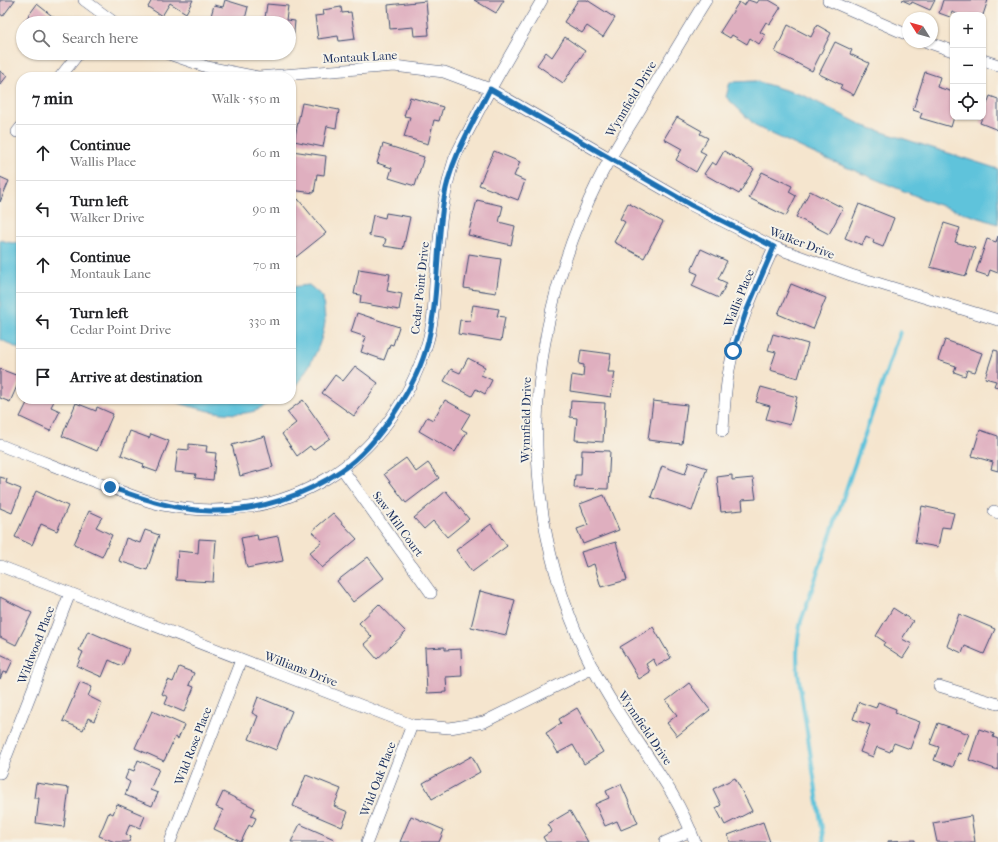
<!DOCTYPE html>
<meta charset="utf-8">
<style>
body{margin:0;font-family:"IM FELL French Canon",serif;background:#f2f2f2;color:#202124}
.controls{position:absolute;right:12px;top:12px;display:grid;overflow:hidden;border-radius:8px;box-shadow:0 1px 3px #0004}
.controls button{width:36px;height:36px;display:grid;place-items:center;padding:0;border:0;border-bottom:1px solid #e0e0e0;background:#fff;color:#202124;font:20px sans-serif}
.compass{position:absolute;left:902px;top:12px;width:36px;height:36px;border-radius:50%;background:#fff;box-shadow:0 1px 3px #0004;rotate:307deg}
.stop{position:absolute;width:12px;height:12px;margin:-9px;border:3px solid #1f6fb2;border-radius:50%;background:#fff}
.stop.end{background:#1f6fb2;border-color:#fff;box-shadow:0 1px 4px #0008}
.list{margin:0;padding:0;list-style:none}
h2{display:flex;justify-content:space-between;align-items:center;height:52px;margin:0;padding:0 16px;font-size:17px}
h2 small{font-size:13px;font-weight:400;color:#757577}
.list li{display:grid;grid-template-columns:26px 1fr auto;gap:12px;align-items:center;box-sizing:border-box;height:56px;padding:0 16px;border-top:1px solid #e0e0e0}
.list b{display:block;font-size:15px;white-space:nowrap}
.list p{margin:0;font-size:13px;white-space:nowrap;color:#757577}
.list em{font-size:13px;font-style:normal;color:#757577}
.icon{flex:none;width:22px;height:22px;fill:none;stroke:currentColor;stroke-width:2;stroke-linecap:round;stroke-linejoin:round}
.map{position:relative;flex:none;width:998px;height:842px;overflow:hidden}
.search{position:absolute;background:#fff;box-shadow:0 1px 3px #0004;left:16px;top:16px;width:280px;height:44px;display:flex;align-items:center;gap:10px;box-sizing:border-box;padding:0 14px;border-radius:22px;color:#757577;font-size:15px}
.panel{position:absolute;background:#fff;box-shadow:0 1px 3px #0004;left:16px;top:72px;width:280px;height:332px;border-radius:16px}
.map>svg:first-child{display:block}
</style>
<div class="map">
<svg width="998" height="842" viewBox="0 0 998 842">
<rect width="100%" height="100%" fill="#f7f3e8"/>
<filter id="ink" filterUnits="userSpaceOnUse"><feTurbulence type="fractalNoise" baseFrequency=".025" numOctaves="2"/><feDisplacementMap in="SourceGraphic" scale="8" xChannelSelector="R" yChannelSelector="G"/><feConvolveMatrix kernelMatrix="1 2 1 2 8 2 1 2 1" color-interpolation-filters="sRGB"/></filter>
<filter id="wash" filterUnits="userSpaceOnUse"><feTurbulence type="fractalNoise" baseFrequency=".012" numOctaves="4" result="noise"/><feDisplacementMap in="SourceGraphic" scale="16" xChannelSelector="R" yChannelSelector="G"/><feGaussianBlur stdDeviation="0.9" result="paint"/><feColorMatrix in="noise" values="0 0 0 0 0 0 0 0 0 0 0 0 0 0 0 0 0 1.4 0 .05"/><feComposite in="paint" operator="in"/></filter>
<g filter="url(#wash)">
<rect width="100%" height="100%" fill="#f5e5ce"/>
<g fill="#5ec3db" stroke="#3c799c">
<path d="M756,81L805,96L864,126L998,169V224L933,203L817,155L757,127L726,97L730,82Z"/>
<path d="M0,240L12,243L21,242V350L0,339Z"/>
<path d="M309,285L323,297C323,305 325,314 325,322C322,346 307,373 291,391V287Z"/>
<path d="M166,399H280C272,403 263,408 255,411C227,419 192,407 166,399Z"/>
</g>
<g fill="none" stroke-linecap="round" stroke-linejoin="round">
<path stroke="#5ec3db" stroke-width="4" d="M824,842L798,673C796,655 797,639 801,621L900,332"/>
</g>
<g id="blocks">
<g fill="#dfafbf">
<path d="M0,0H15L3,16L0,14Z"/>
<path d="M152,0H193L186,13L170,3L162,16L148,7Z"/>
<path d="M225,0L248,7L244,23H209L214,5L223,7Z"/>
<path d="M474,0H504L496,13Z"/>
<path d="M578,0H587L615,18L603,37L587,26L582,33L564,22Z"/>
<path d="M748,0L757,3L759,0H769L781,7L770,24L766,22L760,32L765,35L759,44L750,38L747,44L732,35L730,38L720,32L739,2L744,6Z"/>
<path d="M902,0H935L930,10L912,2L911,4Z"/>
<path d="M943,0H988L983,15H960L952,12L950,17L939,13Z"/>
<path d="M426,1L429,35L414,36L413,27L390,29L388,5Z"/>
<path d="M37,4L61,23H23Z"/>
<path d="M267,4L288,6L286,20L295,21L293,42H289V23H261L262,18H265Z"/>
<path d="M341,7L342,13L351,12L355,39L339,41L338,36L318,39L315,16L324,15L323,10Z"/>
<path d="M788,25L811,37L817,25L831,33L812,71L775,52Z"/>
<path d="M565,37L585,51L563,83L537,65L546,52L552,57Z"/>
<path d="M835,42L852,50L850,54L869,63L854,95L840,88L842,85L819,74Z"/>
<path d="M0,71L7,76L0,85Z"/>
<path d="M925,72L940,77L937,87L953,92L954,117L951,127L920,118L922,113L913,110Z"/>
<path d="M990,96L998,99V130L980,123Z"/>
<path d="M410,97L443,107L439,121L434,120L428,144L404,137L410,117L404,116Z"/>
<path d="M302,103L339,110L336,128L327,126L323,147L294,141Z"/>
<path d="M677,117L702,131L700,134L708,138L700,151L706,154L696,172L676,160L682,149L664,139Z"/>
<path d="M383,144L424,157L415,186L389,178L392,168L377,163Z"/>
<path d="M292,151L326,156L324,175L317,174L314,193L291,190Z"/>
<path d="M494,151L520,162L514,176L525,181L518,200L479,185Z"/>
<path d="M724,151L754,169L739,194L704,174L712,162L716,165Z"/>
<path d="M762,172L792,186L789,192L796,196L786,216L749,198Z"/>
<path d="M0,177L9,181L0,202Z"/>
<path d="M810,191L843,208L829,234L796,217Z"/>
<path d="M298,199L326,233L296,257L291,251V224L294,221L291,217V205Z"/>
<path d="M477,200L503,206L499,222L515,226L511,245L468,235Z"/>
<path d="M628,203L663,222L644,258L614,242L625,222L620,219Z"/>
<path d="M859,204L894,218L883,247L873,243L874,240L866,236L862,245L845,238Z"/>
<path d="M386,213L410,217L403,249L384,246L386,239L369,236L373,215L385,218Z"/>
<path d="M944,223L960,228L955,242L975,248L966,276L930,267Z"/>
<path d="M998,236V273L990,270L988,276L976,272L987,239L996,242Z"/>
<path d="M701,249L727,261L718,279L727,283L719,298L692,286L698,274L691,271Z"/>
<path d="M469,254L501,259L496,293L464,288Z"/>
<path d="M359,269L390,274L387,291L402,294L399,310L360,303L361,295L354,294Z"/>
<path d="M791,284L826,298L813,329L778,314Z"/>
<path d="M473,305L499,309L497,316L505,317L501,341L458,334L460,320L470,321Z"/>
<path d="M357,313L399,327L393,345L390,344L384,360L361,352L366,337L351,332Z"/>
<path d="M773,334L808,344L798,378L770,370L776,352L768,350Z"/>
<path d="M945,340L982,353L975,372L967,370L965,376L954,372L956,366L938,360Z"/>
<path d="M581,350L611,354L608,372H615L611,397L570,391L572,375L583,377L584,365L579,364Z"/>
<path d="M994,350L998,351V387L994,386L996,381L985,378Z"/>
<path d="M468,358L485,367L481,375L492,380L485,394L476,389L472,396L444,381L451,369L460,373Z"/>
<path d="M355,366L378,383L354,416L322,393L335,375L343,381Z"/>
<path d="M0,369L21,377L10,402L0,398Z"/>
<path d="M761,387L797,397L790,425L766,419L770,406L756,402Z"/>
<path d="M29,399H55L51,407L60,411L50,431L20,417Z"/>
<path d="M303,400L330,438L313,450L310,446L297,456L282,434L296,423L287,412Z"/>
<path d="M445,400L470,414L461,429L467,432L455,452L419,431L427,417L433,420Z"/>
<path d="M571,401L605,403L603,442L575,440L577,418L570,417Z"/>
<path d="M653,401L687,405L682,444L648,440Z"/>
<path d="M76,403L96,411L97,407L113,414L97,451L62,436Z"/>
<path d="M980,430L998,436V471L991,469L993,462L972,456Z"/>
<path d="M130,431L149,438L151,434L169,441L157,472L143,467L144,464L121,455Z"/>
<path d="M265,436L273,467L240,476L232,445Z"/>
<path d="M189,444L207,446L206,452L216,453L213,480L195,478L196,474L175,472L178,449L189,450Z"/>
<path d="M582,450L610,451L608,489L574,488L575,475H581Z"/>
<path d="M406,458L416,472L428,463L439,478L406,503L384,474Z"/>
<path d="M689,462L707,468L692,511L651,497L662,466L685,474Z"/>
<path d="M732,475V480L753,478L756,499L742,500L743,510L721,512L717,477Z"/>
<path d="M0,477L7,479L6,483L21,489L12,513L0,508Z"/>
<path d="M36,491L68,506L57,531L41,524L32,545L15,537Z"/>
<path d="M446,491L469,519L447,537L433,521L424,529L414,518Z"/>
<path d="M604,495L619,530L583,544L577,529L588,525L580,504Z"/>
<path d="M922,506L954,513L950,528L942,527L938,547L915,543Z"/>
<path d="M89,511L102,517L96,527L112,535L102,557L74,544Z"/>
<path d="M333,513L357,539L322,568L309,553L322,542L312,531Z"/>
<path d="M491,524L507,546L472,572L456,550Z"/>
<path d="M145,530L159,535L147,570L119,561L126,538L140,543Z"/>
<path d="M257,535L258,540L278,536L283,561L247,568L241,538Z"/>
<path d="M199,539L216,540L213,582L176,580L178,551L198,553Z"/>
<path d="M616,542L627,580L601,587L594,564L586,567L581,552Z"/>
<path d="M368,557L384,578L353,602L337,581Z"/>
<path d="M480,591L515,600L506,635L471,627Z"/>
<path d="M0,597L32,613L16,645L0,637Z"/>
<path d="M379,604L406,632L377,659L364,644L372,637L359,623Z"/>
<path d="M893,608L913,621L902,639L912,644L903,658L883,645L885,642L876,636Z"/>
<path d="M959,614L995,629L984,654L965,646L962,653L947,646Z"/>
<path d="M653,627L671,658L657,666L653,659L646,664L650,672L639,679L620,647Z"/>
<path d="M88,631L129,649L122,666L109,660L102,677L77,666L83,652L79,650Z"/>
<path d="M445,647V650L461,649L462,676L446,677L447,692L427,693L425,648Z"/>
<path d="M0,654L13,660L7,673L3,672L0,679Z"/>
<path d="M179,667L194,673L189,685L194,687L184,712L165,704L168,697L162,694L168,680L173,682Z"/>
<path d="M80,682L92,687L88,696L102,703L94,721L88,718L83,730L63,721Z"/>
<path d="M689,683L710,710L677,736L667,723L677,715L666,701Z"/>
<path d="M258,697L292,711L276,750L249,739L258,716L252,713Z"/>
<path d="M859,702L876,708L878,702L896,709L895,713L920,722L910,749L894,743L890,752L877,747L873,757L860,752L870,725L853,719Z"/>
<path d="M577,708L603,752L584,764L573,745L558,753L546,733L561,723L559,719Z"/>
<path d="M152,711L184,725L178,739L175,737L164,761L135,748Z"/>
<path d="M938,723L969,734L961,754L958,753L953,767L934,760L939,747L930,744Z"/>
<path d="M979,729L994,734L993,737L998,739V770L969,760Z"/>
<path d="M472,756L480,772L432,799L423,783Z"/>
<path d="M138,760L159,769L150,790L158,793L152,806L125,795L130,782L125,779L129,769L134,771Z"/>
<path d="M306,775L341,789L334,806L348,812L342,827L293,806Z"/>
<path d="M735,778L752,811L725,825L716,808L721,805L713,789Z"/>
<path d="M36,783L69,788L64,827L36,823L39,798H34Z"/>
<path d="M621,784L638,823L621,830L617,821L605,826L595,804L609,798L606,791Z"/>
<path d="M223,792L255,808L251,816L256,818L252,827L249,825L241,842L214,829L223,810L216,807Z"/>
<path d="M117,804L145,816L140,828L130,824L126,834L131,837L129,842H115L99,836L109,812L113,814Z"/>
<path d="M570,811L588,842H546L543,837L552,831L548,824Z"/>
<path d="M411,816L444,830L439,842H400Z"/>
<path d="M971,816L975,842H937L933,823Z"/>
<path d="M763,822L770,842H730L728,835Z"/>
<path d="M300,824L334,839L333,842H291Z"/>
<path d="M915,840V842H888V841Z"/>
</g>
</g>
</g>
<g filter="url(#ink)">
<use href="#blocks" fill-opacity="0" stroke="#3c4a6f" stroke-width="1"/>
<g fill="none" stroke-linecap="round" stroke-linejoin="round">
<defs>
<g id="minor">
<path d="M84,0L115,23"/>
<path d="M828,0L908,35"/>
<path d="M927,42L953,51"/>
<path d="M166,53L207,67L258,77L394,66L444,72L490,89L691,205L774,247L851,275L998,320"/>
<path d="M983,60L998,65"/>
<path d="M60,77L79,53"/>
<path d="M17,132L21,127"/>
<path d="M723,431C724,411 725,391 729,370C737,327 756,287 774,247"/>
<path d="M0,445C40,460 80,477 120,491C134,496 148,502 163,505C286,529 390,463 427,344C433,325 434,303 435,283C439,241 441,200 454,160C459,146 468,133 474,120C495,79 519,40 542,0"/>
<path d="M343,470L431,593"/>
<path d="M994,511L998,513"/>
<path d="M0,566L412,725L450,728L484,722L593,668"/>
<path d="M939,686L998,704"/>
<path d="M0,773L70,593"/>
<path d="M170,842L241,660"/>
<path d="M367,842L412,725"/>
<path d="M665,842L691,831"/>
<path d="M695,842C679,797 649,759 623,719C605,692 589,664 577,634C514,485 528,322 599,179C611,155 625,133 639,111C661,74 683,37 706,0"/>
</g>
</defs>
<use href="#minor" stroke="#3c4a6f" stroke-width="12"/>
<use href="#minor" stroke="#fff" stroke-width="11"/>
</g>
</g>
<g fill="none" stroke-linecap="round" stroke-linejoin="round" filter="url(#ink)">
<path stroke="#1f6fb2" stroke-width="5" d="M110,487C143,499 175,510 210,511C257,512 304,496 342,470C378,446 418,383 428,342C439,296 436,246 444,199C450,160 472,125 490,89L691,205L774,247L746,312L733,351"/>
</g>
<g text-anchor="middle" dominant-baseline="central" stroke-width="4" stroke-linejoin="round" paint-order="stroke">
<g font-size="12" fill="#1b2f5e" stroke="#f7f3e8">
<text transform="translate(360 57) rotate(-3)">Montauk Lane</text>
<text transform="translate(631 99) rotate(-59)">Wynnfield Drive</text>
<text transform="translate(802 243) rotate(21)">Walker Drive</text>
<text transform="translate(420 288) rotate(-84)">Cedar Point Drive</text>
<text transform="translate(739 298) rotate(-68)">Wallis Place</text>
<text transform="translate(526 420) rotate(-89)">Wynnfield Drive</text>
<text transform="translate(398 524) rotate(54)">Saw Mill Court</text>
<text transform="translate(36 645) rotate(-69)">Wildwood Place</text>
<text transform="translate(301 669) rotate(21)">Williams Drive</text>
<text transform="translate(645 728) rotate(56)">Wynnfield Drive</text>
<text transform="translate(193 746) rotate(-69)">Wild Rose Place</text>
<text transform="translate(378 779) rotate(-69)">Wild Oak Place</text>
</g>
</g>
</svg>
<div class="controls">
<button>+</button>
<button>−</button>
<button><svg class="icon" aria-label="locate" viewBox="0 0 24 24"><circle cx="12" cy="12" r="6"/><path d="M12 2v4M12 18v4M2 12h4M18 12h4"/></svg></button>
</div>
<svg class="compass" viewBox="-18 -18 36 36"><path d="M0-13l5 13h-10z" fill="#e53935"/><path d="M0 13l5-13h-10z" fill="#757577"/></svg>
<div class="stop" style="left:733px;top:351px"></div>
<div class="stop end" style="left:110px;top:487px"></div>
<div class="search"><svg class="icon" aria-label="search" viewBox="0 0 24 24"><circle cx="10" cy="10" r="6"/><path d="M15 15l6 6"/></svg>Search here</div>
<section class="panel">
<h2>7 min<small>Walk · 550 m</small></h2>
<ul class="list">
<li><svg class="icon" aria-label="ahead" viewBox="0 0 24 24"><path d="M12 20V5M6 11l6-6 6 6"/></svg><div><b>Continue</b><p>Wallis Place</p></div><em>60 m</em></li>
<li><svg class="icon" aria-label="left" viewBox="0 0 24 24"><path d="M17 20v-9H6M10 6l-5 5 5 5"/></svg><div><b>Turn left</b><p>Walker Drive</p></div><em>90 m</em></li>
<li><svg class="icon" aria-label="ahead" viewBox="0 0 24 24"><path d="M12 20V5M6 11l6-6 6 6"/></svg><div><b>Continue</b><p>Montauk Lane</p></div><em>70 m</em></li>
<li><svg class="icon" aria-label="left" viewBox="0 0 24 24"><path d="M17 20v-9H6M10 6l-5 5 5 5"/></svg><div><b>Turn left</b><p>Cedar Point Drive</p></div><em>330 m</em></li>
<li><svg class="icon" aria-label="arrive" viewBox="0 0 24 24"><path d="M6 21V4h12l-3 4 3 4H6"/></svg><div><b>Arrive at destination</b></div></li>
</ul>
</section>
</div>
